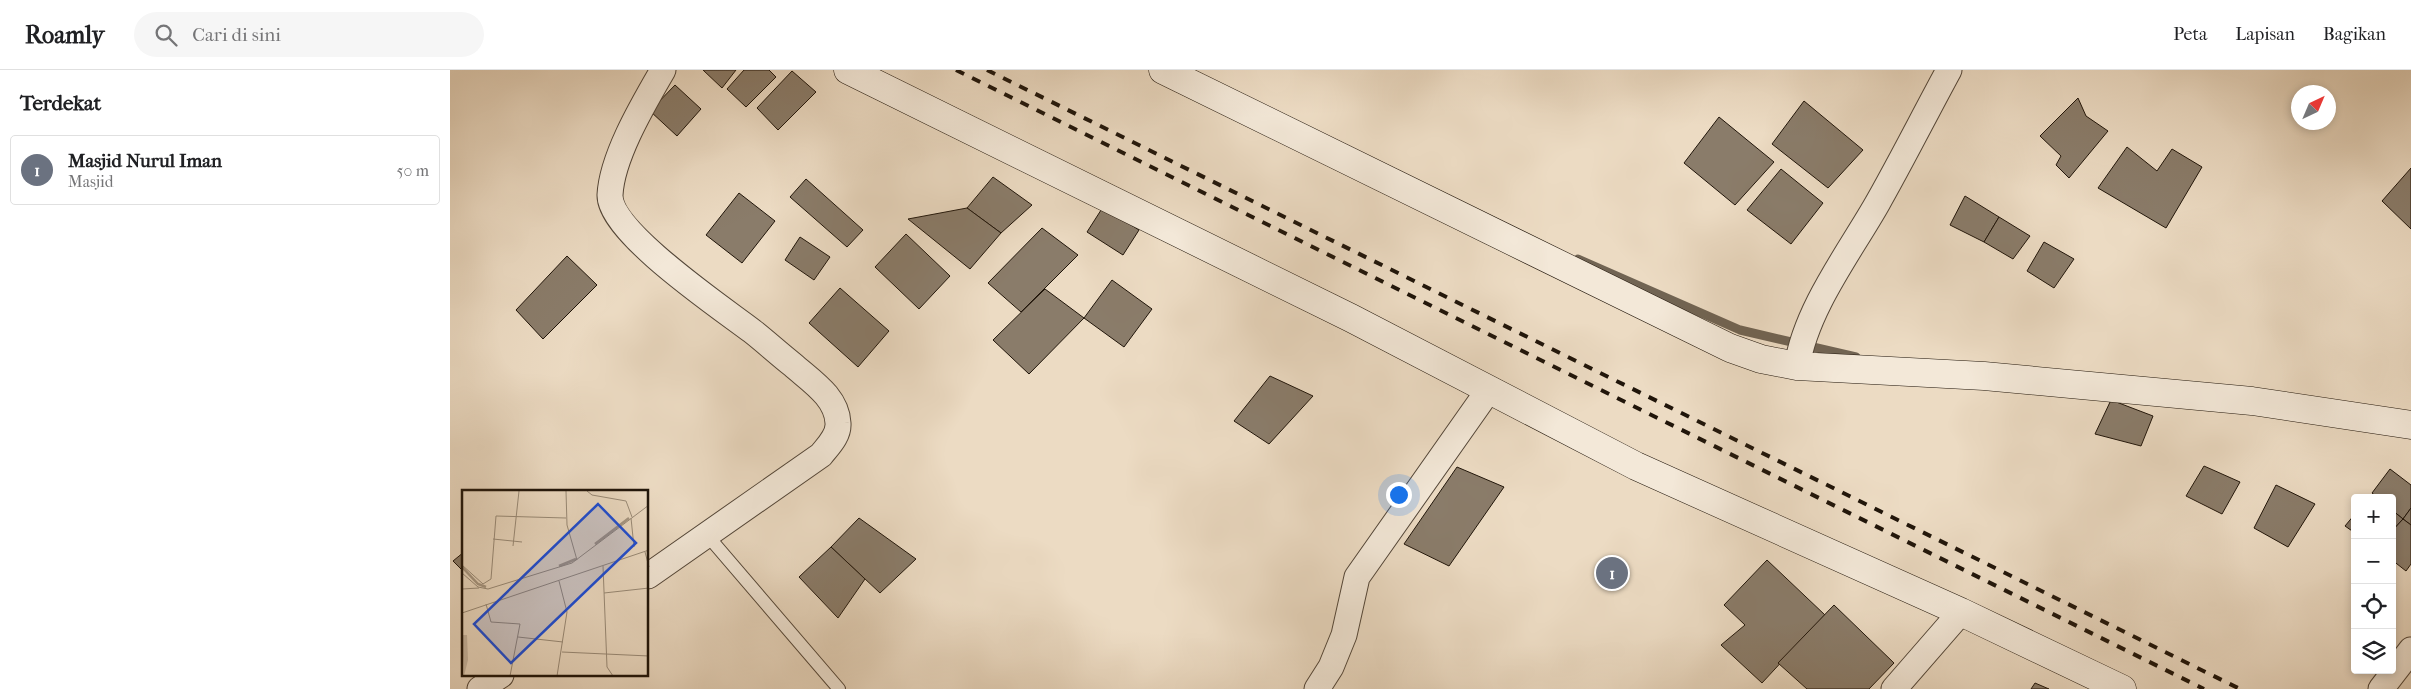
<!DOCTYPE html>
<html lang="id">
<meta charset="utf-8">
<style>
body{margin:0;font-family:"IM FELL French Canon",serif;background:#f6f6f6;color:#202124}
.controls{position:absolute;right:15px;bottom:15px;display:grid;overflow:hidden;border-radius:5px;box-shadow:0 2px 8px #0003}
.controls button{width:45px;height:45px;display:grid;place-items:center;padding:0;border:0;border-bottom:1px solid #e0e0e0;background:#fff;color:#202124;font:25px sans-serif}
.compass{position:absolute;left:1841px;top:15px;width:45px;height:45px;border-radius:50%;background:#fff;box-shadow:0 2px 8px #0003;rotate:44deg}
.you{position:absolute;left:948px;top:424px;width:18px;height:18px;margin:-12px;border:4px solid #fff;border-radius:50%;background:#1a73e8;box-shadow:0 0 0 8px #1a73e833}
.badge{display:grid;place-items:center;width:32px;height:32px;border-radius:50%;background:#8f2418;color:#fff;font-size:16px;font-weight:700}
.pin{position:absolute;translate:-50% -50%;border:2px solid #fff;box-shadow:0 1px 5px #0006}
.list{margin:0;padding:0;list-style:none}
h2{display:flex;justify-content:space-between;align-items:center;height:65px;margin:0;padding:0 20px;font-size:21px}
h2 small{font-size:16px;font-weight:400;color:#757577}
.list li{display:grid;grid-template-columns:32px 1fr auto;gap:15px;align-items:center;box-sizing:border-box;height:70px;margin:0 10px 10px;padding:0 10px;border:1px solid #e0e0e0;border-radius:5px}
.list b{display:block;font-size:19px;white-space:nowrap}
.list p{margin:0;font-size:16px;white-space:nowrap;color:#757577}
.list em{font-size:16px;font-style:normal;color:#757577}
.icon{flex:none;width:28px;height:28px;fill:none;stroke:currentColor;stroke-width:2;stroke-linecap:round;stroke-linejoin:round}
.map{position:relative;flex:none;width:1961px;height:619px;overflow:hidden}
header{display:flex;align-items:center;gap:30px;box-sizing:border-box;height:70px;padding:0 25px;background:#fff;border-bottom:1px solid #e0e0e0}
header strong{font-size:24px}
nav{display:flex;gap:28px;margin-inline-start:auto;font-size:18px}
.search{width:350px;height:45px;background:#f6f6f6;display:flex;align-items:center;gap:12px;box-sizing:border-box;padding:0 18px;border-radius:28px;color:#757577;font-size:19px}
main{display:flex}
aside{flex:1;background:#fff}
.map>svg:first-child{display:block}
</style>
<header>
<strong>Roamly</strong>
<div class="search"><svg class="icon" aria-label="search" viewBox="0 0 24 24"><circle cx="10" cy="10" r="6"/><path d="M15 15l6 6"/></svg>Cari di sini</div>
<nav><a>Peta</a><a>Lapisan</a><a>Bagikan</a></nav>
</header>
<main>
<aside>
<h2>Terdekat<small></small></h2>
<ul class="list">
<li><span class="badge" style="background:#6b7280">1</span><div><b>Masjid Nurul Iman</b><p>Masjid</p></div><em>50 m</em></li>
</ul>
</aside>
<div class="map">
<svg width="1961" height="619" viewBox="0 0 1961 619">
<rect width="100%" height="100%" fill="#ecdbc3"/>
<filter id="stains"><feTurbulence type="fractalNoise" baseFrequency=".004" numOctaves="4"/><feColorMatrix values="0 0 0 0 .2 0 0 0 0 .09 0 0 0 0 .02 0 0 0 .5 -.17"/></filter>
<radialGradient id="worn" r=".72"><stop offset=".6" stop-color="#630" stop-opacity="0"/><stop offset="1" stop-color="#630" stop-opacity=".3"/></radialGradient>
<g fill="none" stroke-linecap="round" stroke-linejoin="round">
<path stroke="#716453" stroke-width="9" d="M1128,189L1290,260L1406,287"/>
</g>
<g fill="#8a7c6a" stroke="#20150a">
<path d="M253,0H286L272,18Z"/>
<path d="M294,0H319L326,7L296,37L277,19Z"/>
<path d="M342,1L366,22L328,60L307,38Z"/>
<path d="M225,15L251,39L227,66L200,41Z"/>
<path d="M1628,28L1636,46L1658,61L1619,108L1606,95L1611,86L1590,66Z"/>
<path d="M1354,31L1413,80L1378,118L1322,74Z"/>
<path d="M1269,47L1324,92L1285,135L1234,93Z"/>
<path d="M1677,77L1707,101L1722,79L1752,97L1716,158L1648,118Z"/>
<path d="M1961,98V159L1932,131Z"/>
<path d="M1331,99L1373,133L1341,174L1297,140Z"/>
<path d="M543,107L582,135L551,163L517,138Z"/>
<path d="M356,109L413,160L397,177L340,127Z"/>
<path d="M289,123L325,151L292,193L256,165Z"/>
<path d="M1515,126L1549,147L1534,172L1500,155Z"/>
<path d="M653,137L689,160L673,185L637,162Z"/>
<path d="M517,138L551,163L520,199L458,149Z"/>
<path d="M1549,147L1580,166L1563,189L1534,172Z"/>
<path d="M592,158L628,185L571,242L538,213Z"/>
<path d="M456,164L500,206L469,239L425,197Z"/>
<path d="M350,167L380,187L364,210L335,190Z"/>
<path d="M1594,172L1624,189L1604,218L1577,201Z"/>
<path d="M117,186L147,215L93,269L66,240Z"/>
<path d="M662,210L702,239L674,277L634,248Z"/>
<path d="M390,218L439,261L408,297L359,253Z"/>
<path d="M595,219L634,248L579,304L543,270Z"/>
<path d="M820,306L863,326L819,374L784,351Z"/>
<path d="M1661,330L1703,346L1691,376L1645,364Z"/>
<path d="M1754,396L1790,412L1772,444L1736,426Z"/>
<path d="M1007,397L1054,417L999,496L954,474Z"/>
<path d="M1940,399L1961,415V438L1953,449L1942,440V428H1928L1922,423Z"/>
<path d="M1826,415L1865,434L1838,477L1804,458Z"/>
<path d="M1961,438V455L1953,449Z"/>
<path d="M1942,440L1953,449L1942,461Z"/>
<path d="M1905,444V463L1895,456Z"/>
<path d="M409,448L466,489L430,523L381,477Z"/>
<path d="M1953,449L1961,455V494L1956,501L1942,490V461Z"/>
<path d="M381,477L415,509L388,548L349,507Z"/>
<path d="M14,482V502L3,491Z"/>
<path d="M1317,490L1375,545L1312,613L1271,575L1295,555L1274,535Z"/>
<path d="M1384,535L1444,593L1419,619H1357L1328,593Z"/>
<path d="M1585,613L1599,619H1581Z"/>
</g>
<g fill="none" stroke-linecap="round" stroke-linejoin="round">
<defs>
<path id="lane" d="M257,465L389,619"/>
<g id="street">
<path d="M1347,296C1356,239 1399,183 1427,134C1452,90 1475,44 1499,0"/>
<path d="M198,506L371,385C378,376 389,366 388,353C387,327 361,311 343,295C329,284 316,272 302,261C272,238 159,162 160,125C162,86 194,33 213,0"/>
<path d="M30,619L51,605"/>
<path d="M867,619L881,597L894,565L907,507L1038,321"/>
<path d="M1444,619L1511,542"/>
<path d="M1931,619L1961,580"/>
</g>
<g id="secondary">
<path d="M398,0L901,248L1186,396L1511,542L1672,619"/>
<path d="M713,0L1280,278L1311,289L1347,296L1534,306L1802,331L1961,355"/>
</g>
</defs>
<use href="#lane" stroke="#534638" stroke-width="14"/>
<use href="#street" stroke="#534638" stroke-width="27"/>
<use href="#secondary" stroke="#20150a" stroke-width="29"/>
<use href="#lane" stroke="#f3e8d8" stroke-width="12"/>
<use href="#street" stroke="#f3e8d8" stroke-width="25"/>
<use href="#secondary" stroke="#f3e8d8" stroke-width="28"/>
<g stroke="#20150a" stroke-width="4" stroke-dasharray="9 9" stroke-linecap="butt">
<path d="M506,0L1754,619"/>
<path d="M537,0L1790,619"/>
</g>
</g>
<g transform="translate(12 420)">
<rect width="186" height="186" fill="#ecdbc3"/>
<path d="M0,145H5L6,170L2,186Z" fill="#c9b9a4"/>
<path fill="none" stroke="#a79884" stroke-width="2.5" d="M133,54L167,28M97,76L114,69M0,77L16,94L24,97"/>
<path fill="none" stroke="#9a8c79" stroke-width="1" d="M104,1L105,35L115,70M125,1L130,5L164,11L170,27M169,28L172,57M31,49L60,52M51,56L57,1M183,62L187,77M0,75L21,94M141,76L145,177L151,186M0,83L16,97L26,99L110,73L187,15M21,94L29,89L34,26L104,28M0,99L17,98M142,103L187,98M24,114L29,132L58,134L48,186M0,123L187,60M56,147L101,152M100,162L187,166M95,186L105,122L97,91"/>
<path fill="#1d4ed8" fill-opacity="0.15" stroke="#1d4ed8" stroke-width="2.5" d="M136,14L174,53L49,173L12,134Z"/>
<rect width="186" height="186" fill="none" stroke="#20150a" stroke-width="2.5"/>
</g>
<rect width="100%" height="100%" filter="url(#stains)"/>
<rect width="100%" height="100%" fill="url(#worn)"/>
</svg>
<div class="controls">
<button>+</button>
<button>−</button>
<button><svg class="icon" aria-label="locate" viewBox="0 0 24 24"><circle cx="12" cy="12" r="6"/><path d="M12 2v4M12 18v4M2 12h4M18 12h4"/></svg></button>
<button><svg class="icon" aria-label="layers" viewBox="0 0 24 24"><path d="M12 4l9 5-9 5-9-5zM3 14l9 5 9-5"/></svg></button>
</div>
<svg class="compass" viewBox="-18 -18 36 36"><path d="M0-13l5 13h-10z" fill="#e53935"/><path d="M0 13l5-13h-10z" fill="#757577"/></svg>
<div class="you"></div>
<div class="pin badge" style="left:1162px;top:503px;background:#6b7280">1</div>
</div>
</main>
